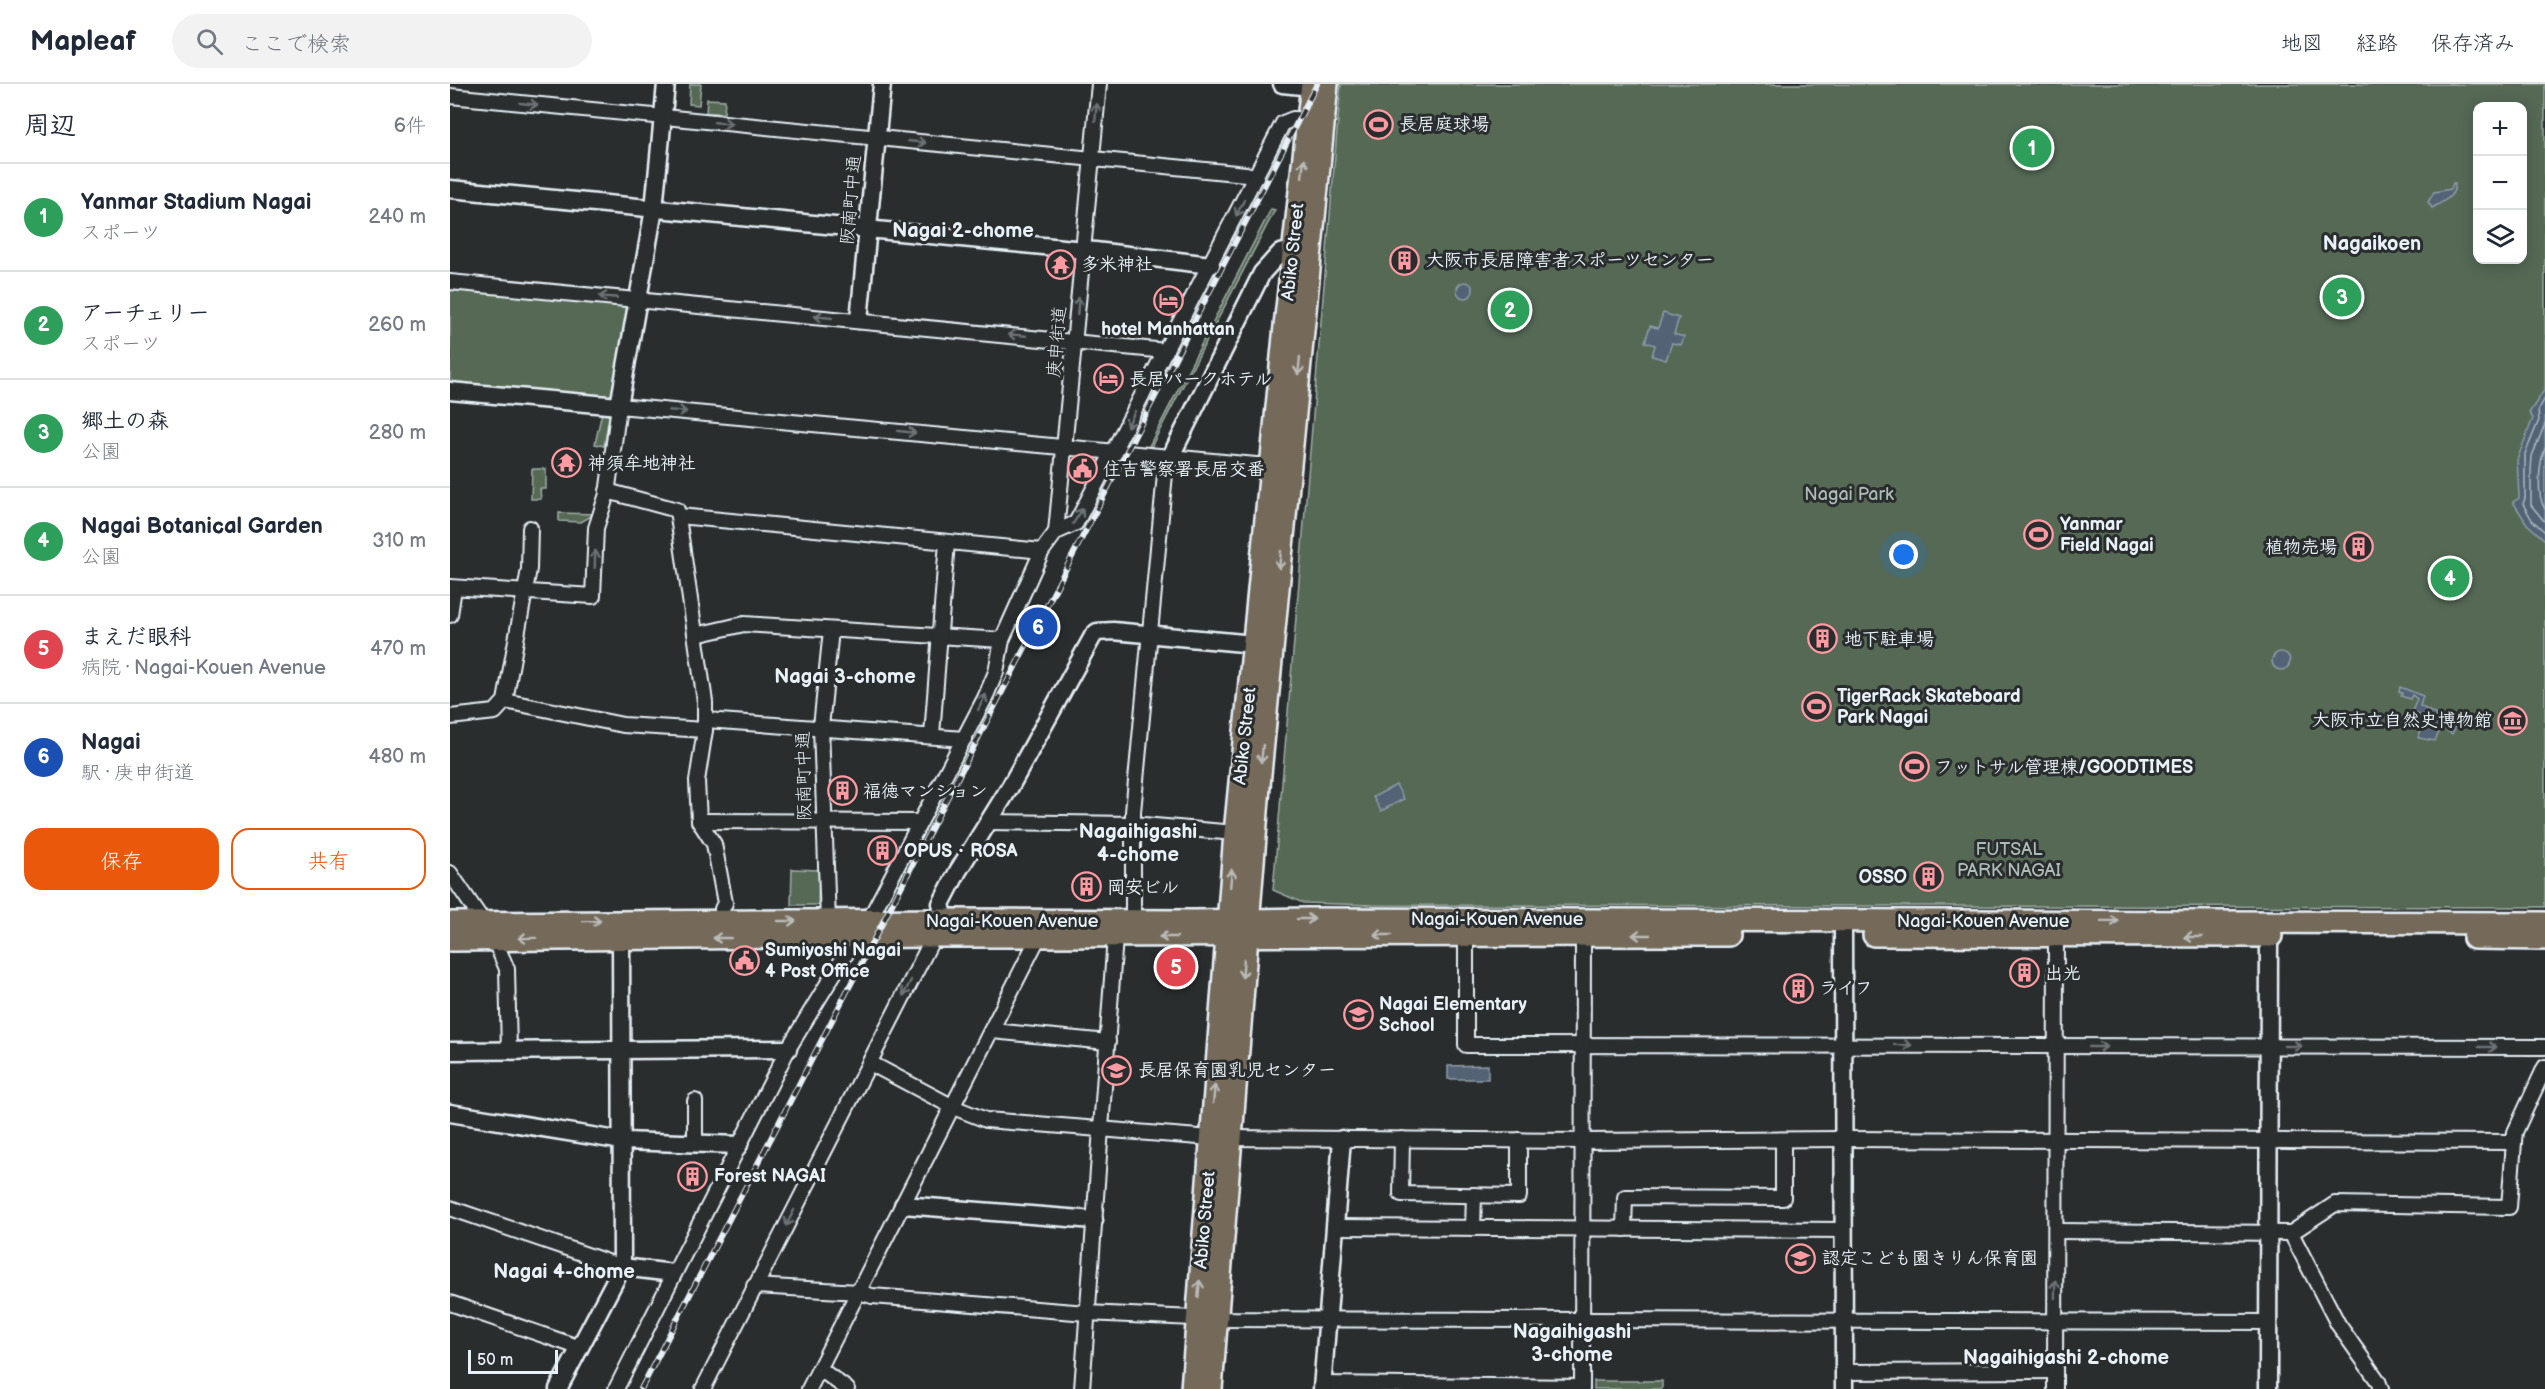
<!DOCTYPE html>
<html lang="ja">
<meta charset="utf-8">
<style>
body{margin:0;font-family:"Balsamiq Sans","Klee One",sans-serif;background:#f2f2f3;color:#1f2937}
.controls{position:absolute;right:18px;top:18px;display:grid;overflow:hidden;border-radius:12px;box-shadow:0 3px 15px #0003}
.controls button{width:54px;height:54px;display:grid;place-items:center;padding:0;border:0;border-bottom:2px solid #e0e1e3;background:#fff;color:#1f2937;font:30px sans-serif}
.scale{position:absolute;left:18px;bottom:15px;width:90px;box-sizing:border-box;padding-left:6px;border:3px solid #e8f1f8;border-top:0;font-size:16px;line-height:21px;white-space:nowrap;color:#e8f1f8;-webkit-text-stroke:4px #2a2d2e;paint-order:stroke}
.you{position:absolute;left:1454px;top:471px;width:21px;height:21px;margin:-15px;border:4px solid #fff;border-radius:50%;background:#1a73e8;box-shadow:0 0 0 9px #1a73e833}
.badge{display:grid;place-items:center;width:39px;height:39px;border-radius:50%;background:#ea580c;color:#fff;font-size:20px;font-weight:700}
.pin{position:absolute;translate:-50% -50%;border:3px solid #fff;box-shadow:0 2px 6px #0006}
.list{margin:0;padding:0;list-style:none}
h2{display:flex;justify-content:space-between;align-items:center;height:78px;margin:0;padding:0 24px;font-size:26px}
h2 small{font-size:20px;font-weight:400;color:#747a83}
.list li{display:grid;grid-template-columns:39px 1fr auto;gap:18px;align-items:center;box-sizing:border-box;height:108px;padding:0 24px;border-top:2px solid #e0e1e3}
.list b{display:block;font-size:22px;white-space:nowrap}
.list p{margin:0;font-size:20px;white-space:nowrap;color:#747a83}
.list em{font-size:20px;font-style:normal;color:#747a83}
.actions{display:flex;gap:12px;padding:18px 24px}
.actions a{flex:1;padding:14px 0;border:2px solid #ea580c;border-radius:18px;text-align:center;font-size:21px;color:#ea580c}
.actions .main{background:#ea580c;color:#fff}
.icon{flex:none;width:33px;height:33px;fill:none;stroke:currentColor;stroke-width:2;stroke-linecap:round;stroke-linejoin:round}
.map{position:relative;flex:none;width:2095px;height:1305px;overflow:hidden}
header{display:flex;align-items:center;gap:36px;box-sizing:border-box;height:84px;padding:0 30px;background:#fff;border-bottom:2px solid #e0e1e3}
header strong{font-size:28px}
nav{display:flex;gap:33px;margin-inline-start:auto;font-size:21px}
.search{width:420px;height:54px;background:#f2f2f3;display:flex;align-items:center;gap:15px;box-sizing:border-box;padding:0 21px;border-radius:33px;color:#747a83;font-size:22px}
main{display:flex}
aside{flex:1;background:#fff}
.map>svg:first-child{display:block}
</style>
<header>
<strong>Mapleaf</strong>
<div class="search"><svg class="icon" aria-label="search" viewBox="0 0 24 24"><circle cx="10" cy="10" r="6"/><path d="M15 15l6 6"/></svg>ここで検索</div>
<nav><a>地図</a><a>経路</a><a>保存済み</a></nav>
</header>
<main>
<aside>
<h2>周辺<small>6件</small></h2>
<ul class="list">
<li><span class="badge" style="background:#2e9e5b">1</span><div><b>Yanmar Stadium Nagai</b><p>スポーツ</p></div><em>240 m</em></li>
<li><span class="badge" style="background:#2e9e5b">2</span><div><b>アーチェリー</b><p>スポーツ</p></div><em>260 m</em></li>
<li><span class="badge" style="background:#2e9e5b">3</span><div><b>郷土の森</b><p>公園</p></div><em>280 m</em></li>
<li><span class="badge" style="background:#2e9e5b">4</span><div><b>Nagai Botanical Garden</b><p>公園</p></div><em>310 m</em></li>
<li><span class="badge" style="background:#e0444e">5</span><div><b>まえだ眼科</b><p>病院 · Nagai-Kouen Avenue</p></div><em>470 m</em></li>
<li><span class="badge" style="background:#1a4fb4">6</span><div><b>Nagai</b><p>駅 · 庚申街道</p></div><em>480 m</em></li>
</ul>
<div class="actions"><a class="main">保存</a><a>共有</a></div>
</aside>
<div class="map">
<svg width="2095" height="1305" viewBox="0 0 2095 1305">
<rect width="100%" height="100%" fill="#2a2d2e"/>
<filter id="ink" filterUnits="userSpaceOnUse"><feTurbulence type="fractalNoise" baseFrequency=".0167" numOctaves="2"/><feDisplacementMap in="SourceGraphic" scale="12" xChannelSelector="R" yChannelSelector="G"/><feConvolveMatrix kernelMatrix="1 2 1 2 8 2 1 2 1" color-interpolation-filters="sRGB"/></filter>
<g filter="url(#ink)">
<g fill="#556954" stroke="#9eada6" stroke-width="1.5" fill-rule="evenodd">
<path d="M240,0H251L249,21L239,20Z"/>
<path d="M891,0H2095V823L923,821L853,819L823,806ZM2028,22H2072V176H2028Z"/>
<path d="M257,15L275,16L274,29H256Z"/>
<path d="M821,125L825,126L701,363L698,364Z"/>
<path d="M0,205L175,221L179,227L165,309L158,313L0,298Z"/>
<path d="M152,328H155L159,332L154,362L145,360Z"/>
<path d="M82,385H96V405H90L91,415H81Z"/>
<path d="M109,429L145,430L131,438L109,437Z"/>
<path d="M342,785L369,786L368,821H341Z"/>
<rect x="1144" y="1297" width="68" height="8"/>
</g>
<g fill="#536475" stroke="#8f9ca9" stroke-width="1.5">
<path d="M2003,99H2005C2006,112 1993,118 1982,124L1978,118L1984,108L2001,105Z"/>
<circle cx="1015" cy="206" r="8"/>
<path d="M1213,229L1229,234L1224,250L1234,253L1231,261L1222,259L1216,276L1202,272L1205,261L1195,258L1200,242L1208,244Z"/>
<path d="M2095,305V456L2077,440L2063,418L2069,414L2067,376L2083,334L2079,329Z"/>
<circle cx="1831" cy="577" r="9"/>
<path d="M1950,603L1973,612L1970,622L1986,631L1985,636L2006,642L2002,650L1991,643L1985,657L1968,654L1976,634L1962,628L1967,615L1962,611L1960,615L1951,612L1952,609L1949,608Z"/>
<path d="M946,701L954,715L931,727L923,713Z"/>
<path d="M1038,981V995H998V982Z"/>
</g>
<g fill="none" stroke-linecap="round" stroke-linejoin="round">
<g stroke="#acb9c4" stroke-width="1.5">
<path d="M2095,314L2088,327L2089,336L2075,370V414L2073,420L2082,436L2095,448"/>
<path d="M2095,340L2082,372L2081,387V421L2095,438"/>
<path d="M2095,364C2089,378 2086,412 2095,425"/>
</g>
<defs>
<g id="minor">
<path d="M0,12L796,90L806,93"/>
<path d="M0,198L716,267"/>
<path d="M229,432L592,467"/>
<path d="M606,448L649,0"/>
<path d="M0,503L143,512L146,444L157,410L169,322L806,381H822L826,377"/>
<path d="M0,531L4,504"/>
<path d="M246,551L294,540L552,556"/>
<path d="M55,617L173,641L255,646V618L227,426L157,407"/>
<path d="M0,633L45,628L55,617L79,485L80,444"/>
<path d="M256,636L514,655"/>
<path d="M255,646L247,697L249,737L264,760L275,819L272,825L273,837"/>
<path d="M482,651L497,458"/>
<path d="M249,737L470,738"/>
<path d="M537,738L682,740L785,749"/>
<path d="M0,789L34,839"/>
<path d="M378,837L371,643L381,546"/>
<path d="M683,837V728L715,390L720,374"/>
<path d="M418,838L535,614L546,588L552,556L592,467L606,448L626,439L833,39L843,35L858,36"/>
<path d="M1016,852V961L2095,963"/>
<path d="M44,855L57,885L59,967"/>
<path d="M542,947L658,958"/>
<path d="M420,979L503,1023L536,1036L761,1054"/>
<path d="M245,1017V1059"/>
<path d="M780,1054L1133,1057L1393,1055L2064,1058L2065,1048L2095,983"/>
<path d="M952,1055L951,1110L1069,1112V1056"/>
<path d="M0,1124L172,1183"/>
<path d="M886,1143L1393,1146"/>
<path d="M1023,1144L1024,1111"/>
<path d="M1174,1145L1175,1113L1333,1114V1056"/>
<path d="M1606,1147L1841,1149"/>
<path d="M304,1202L409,1208L422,1212L637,1229L765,1235L1819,1238"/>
<path d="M0,1219L128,1263"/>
<path d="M370,1285L397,1305"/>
<path d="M1393,1288L1605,1287"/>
<path d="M872,1300L1132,1303"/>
<path d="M166,1305L338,965L397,868L398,854"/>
<path d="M253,1305L484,852"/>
<path d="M359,1305L589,852"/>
<path d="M632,1305L665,853"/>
<path d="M1132,1305L1133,852"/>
<path d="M1605,1305L1606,845"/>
<path d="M1931,1305L1928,1297L1888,1240L1841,1149L1885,1120L2059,1123L2064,1058"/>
</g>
<g id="tertiary">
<path d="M832,0L862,3"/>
<path d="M0,105L645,167L761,181"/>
<path d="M409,236L432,0"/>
<path d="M0,307L169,322L204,125L216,0"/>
<path d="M720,374L812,189L830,169L844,166"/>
<path d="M495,836L491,820L508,787L560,703L643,552L647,548L663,547L804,560"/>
<path d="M1393,837L1394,1305"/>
<path d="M0,967L338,965"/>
<path d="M0,1029L173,1057L289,1061"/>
<path d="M453,1121L644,1136"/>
<path d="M172,1183L223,1189"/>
<path d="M108,1305L172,1183L171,844"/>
<path d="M872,1305L892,1055"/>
<path d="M1818,1305L1819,842"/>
</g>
<g id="primary">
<path d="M742,1305L785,749L835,242L862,0"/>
<path d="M761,1305L810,690L877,0"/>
</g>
<g id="trunk">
<path d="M0,839L495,836L745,837L858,835L2095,839"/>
<path d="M1424,851L1821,852"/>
<path d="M2024,854L2095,855"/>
<path d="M0,856L484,852L1278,851"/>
</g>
</defs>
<use href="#minor" stroke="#e8f1f8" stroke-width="18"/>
<use href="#tertiary" stroke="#e8f1f8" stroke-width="21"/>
<use href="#primary" stroke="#e8f1f8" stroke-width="26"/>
<use href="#trunk" stroke="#e8f1f8" stroke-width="26"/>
<use href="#minor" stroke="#2a2d2e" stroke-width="14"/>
<use href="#tertiary" stroke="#2a2d2e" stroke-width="16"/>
<use href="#primary" stroke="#746a5a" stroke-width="21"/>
<use href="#trunk" stroke="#746a5a" stroke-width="21"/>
<defs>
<path id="rail" d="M191,1305L867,0"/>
</defs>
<use href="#rail" stroke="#e8f1f8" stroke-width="6"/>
<use href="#rail" stroke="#2a2d2e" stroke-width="4" stroke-dasharray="11" stroke-linecap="butt"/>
</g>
<defs><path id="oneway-shaft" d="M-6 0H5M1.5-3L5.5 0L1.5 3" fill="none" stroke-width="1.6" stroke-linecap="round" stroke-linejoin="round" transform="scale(1.5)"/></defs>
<g stroke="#6c7275">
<use href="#oneway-shaft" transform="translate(79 20) rotate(6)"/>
<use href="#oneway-shaft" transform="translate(646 28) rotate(-85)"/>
<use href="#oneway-shaft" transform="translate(273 39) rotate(5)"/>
<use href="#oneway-shaft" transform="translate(467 58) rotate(6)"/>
<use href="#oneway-shaft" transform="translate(790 124) rotate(117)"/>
<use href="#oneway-shaft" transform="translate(158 213) rotate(-175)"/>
<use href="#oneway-shaft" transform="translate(628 222) rotate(-85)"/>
<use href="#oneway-shaft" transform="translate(373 233) rotate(-174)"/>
<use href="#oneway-shaft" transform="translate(567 251) rotate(-175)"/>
<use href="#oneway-shaft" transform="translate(228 327) rotate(5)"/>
<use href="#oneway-shaft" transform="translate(681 335) rotate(117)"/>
<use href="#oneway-shaft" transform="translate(457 348) rotate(6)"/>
<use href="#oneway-shaft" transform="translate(628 432) rotate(-57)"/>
<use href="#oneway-shaft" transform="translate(145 475) rotate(-88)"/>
<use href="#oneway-shaft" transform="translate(532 618) rotate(-64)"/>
<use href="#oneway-shaft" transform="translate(457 904) rotate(117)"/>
<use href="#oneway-shaft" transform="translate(1453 961) rotate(1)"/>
<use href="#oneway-shaft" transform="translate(1843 962)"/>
<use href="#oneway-shaft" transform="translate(1648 963)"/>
<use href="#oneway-shaft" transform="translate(2038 963)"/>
<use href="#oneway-shaft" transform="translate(340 1134) rotate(117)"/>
<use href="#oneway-shaft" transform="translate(1605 1205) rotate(-89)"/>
</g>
<g stroke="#babbb9">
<use href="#oneway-shaft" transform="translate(853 84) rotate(-84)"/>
<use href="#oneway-shaft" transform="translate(849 282) rotate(96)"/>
<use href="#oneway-shaft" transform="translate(830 476) rotate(96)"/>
<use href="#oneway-shaft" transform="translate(812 670) rotate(96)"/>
<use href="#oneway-shaft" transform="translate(781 794) rotate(-85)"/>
<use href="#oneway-shaft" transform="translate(856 835)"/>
<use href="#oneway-shaft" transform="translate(142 837) rotate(-1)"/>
<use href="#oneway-shaft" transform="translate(337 837)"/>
<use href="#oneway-shaft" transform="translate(1660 837)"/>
<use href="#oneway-shaft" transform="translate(933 851) rotate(-180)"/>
<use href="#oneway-shaft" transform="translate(1191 851) rotate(180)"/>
<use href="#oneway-shaft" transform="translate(718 853) rotate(180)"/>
<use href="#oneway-shaft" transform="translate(1743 853) rotate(180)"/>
<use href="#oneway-shaft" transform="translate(77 854) rotate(179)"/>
<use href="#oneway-shaft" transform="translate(272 854) rotate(180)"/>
<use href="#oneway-shaft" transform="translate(793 885) rotate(95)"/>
<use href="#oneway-shaft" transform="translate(764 1010) rotate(-85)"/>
<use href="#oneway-shaft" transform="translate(749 1205) rotate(-85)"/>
</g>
</g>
<defs>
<symbol id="stadium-ring" viewBox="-11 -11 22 22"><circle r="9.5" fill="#2a2d2e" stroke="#ff9aa2" stroke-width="1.5"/><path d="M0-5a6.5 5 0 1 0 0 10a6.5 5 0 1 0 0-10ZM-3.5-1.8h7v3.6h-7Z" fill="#ff9aa2"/></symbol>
<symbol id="building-ring" viewBox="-11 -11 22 22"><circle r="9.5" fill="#2a2d2e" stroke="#ff9aa2" stroke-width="1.5"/><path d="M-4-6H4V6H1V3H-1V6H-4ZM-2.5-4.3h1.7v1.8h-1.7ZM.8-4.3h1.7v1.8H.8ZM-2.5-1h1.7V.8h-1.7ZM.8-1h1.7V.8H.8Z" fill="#ff9aa2"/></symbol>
<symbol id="temple-ring" viewBox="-11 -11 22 22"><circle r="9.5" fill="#2a2d2e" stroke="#ff9aa2" stroke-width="1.5"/><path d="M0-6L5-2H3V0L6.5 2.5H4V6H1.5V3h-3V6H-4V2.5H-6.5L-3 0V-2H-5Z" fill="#ff9aa2"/></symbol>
<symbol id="hotel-ring" viewBox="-11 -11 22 22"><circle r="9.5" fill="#2a2d2e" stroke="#ff9aa2" stroke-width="1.5"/><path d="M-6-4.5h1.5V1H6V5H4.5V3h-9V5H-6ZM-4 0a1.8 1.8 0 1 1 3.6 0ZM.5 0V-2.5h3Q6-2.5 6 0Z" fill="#ff9aa2"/></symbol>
<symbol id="civic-ring" viewBox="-11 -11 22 22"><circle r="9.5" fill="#2a2d2e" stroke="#ff9aa2" stroke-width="1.5"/><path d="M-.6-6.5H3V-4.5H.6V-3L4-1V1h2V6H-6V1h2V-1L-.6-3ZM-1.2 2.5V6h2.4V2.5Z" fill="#ff9aa2"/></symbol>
<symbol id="museum-ring" viewBox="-11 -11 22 22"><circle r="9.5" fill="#2a2d2e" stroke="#ff9aa2" stroke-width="1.5"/><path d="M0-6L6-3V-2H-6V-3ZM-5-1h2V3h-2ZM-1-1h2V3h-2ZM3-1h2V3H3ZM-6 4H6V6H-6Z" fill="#ff9aa2"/></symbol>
<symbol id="school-ring" viewBox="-11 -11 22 22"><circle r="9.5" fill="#2a2d2e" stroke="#ff9aa2" stroke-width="1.5"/><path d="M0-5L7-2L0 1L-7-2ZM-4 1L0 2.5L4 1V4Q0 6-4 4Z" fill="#ff9aa2"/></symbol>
</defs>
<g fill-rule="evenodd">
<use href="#stadium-ring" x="912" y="24" width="33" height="33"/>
<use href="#building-ring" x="938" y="160" width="33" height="33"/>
<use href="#temple-ring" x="594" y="164" width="33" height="33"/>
<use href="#hotel-ring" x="702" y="200" width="33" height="33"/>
<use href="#hotel-ring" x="642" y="278" width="33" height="33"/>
<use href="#temple-ring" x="100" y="362" width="33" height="33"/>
<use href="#civic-ring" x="616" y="368" width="33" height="33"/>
<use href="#stadium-ring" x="1572" y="434" width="33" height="33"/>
<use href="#building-ring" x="1892" y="446" width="33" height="33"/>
<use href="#building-ring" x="1356" y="538" width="33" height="33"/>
<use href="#stadium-ring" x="1350" y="606" width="33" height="33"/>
<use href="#museum-ring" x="2046" y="620" width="33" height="33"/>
<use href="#stadium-ring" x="1448" y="666" width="33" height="33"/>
<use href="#building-ring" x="376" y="690" width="33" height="33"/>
<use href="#building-ring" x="416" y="750" width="33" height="33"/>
<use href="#building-ring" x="1462" y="776" width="33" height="33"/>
<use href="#building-ring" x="620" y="786" width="33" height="33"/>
<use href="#civic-ring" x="278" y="860" width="33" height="33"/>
<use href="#building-ring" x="1558" y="872" width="33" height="33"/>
<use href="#building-ring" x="1332" y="888" width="33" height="33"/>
<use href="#school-ring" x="892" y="914" width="33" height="33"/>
<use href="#school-ring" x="650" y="970" width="33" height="33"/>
<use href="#building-ring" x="226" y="1076" width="33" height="33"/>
<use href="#school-ring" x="1334" y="1158" width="33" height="33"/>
</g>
<g text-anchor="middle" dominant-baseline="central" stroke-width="6" stroke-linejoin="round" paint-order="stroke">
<g font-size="18" font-weight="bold" fill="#e8f1f8" stroke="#2a2d2e" text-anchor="start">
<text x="949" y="40">長居庭球場</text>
<text x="976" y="176">大阪市長居障害者スポーツセンター</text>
<text x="631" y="180">多米神社</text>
<text x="718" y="245" text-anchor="middle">hotel Manhattan</text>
<text x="679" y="295">長居パークホテル</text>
<text x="138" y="379">神須牟地神社</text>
<text x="653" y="385">住吉警察署長居交番</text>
<text x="1610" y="440">Yanmar<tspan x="1610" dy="21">Field Nagai</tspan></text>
<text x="1887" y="463" text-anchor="end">植物売場</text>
<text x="1394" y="555">地下駐車場</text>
<text x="1387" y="612">TigerRack Skateboard<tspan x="1387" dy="21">Park Nagai</tspan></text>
<text x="2042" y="636" text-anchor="end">大阪市立自然史博物館</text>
<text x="1485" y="683">フットサル管理棟/GOODTIMES</text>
<text x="413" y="707">福徳マンション</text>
<text x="454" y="767">OPUS・ROSA</text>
<text x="1457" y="793" text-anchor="end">OSSO</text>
<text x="657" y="803">岡安ビル</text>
<text x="315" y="866">Sumiyoshi Nagai<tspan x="315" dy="21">4 Post Office</tspan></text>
<text x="1595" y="889">出光</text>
<text x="1369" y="904">ライフ</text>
<text x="929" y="920">Nagai Elementary<tspan x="929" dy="21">School</tspan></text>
<text x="688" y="986">長居保育園乳児センター</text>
<text x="264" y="1092">Forest NAGAI</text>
<text x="1372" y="1174">認定こども園きりん保育園</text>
</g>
<g font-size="18" fill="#e8f1f8" stroke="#2a2d2e">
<text transform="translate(401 116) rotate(-85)">阪南町中通</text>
<text transform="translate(843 168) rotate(-84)">Abiko Street</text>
<text transform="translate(607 258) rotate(-85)">庚申街道</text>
<text transform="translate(795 652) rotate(-84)">Abiko Street</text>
<text transform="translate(354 692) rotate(-91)">阪南町中通</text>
<text x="1047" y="835">Nagai-Kouen Avenue</text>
<text x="562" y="837">Nagai-Kouen Avenue</text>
<text x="1533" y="837">Nagai-Kouen Avenue</text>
<text transform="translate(755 1136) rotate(-85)">Abiko Street</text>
</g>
<g font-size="18" fill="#adbbb6" stroke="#2a2d2e">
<text x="1399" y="410">Nagai Park</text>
<text x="1559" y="765">FUTSAL<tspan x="1559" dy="21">PARK NAGAI</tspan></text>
</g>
<g font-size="20" font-weight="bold" fill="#e8f1f8" stroke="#2a2d2e">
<text x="513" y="147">Nagai 2-chome</text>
<text x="1922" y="160">Nagaikoen</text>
<text x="395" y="593">Nagai 3-chome</text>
<text x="688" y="748">Nagaihigashi<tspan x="688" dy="23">4-chome</tspan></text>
<text x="114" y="1188">Nagai 4-chome</text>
<text x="1122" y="1248">Nagaihigashi<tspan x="1122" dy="23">3-chome</tspan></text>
<text x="1616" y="1274">Nagaihigashi 2-chome</text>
</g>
</g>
</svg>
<div class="controls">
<button>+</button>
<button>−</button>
<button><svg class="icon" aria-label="layers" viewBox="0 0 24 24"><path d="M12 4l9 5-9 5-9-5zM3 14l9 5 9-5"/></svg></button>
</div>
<div class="scale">50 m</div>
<div class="you"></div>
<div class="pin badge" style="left:1582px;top:64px;background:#2e9e5b">1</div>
<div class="pin badge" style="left:1060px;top:226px;background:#2e9e5b">2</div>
<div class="pin badge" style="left:1892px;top:213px;background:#2e9e5b">3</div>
<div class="pin badge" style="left:2000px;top:494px;background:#2e9e5b">4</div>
<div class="pin badge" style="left:726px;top:883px;background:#e0444e">5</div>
<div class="pin badge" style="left:588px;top:543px;background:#1a4fb4">6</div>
</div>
</main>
